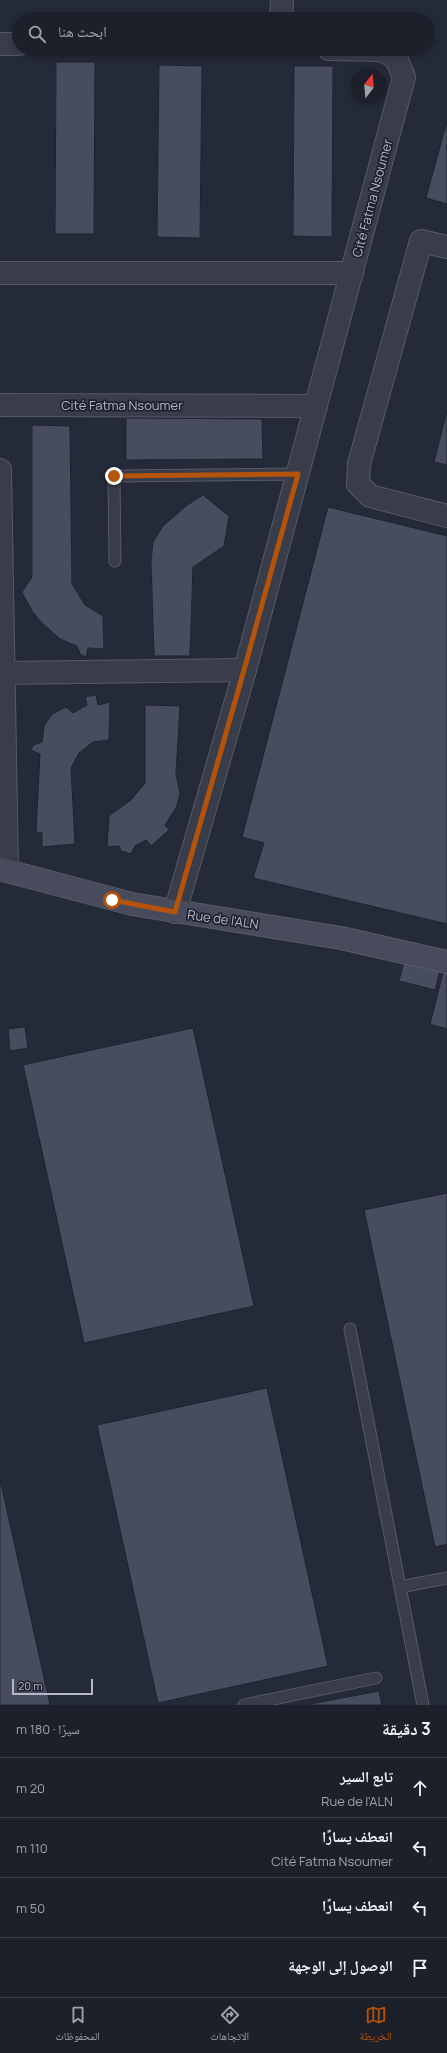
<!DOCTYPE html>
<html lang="ar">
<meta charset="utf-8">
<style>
body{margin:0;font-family:Manrope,"Noto Naskh Arabic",sans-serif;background:#252833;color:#f1f3f6;direction:rtl}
.compass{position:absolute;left:351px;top:68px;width:36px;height:36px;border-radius:50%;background:#1c202b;box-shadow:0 2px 10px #0003;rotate:16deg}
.scale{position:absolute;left:12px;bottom:10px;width:81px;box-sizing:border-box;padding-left:4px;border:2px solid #b4b7c5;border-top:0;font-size:11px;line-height:14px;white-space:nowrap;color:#b4b7c5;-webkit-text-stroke:3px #1e212f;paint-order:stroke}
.stop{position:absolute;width:12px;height:12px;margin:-9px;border:3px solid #b45309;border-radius:50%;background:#fff}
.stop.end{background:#b45309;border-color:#fff;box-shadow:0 1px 4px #0008}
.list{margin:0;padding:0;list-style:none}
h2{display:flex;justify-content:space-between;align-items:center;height:52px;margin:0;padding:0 16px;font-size:17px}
h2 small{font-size:13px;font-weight:400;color:#a0a3a9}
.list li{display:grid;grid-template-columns:26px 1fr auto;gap:12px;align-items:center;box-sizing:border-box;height:60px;padding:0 16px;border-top:1px solid #3a3e47}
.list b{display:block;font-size:15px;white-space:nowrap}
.list p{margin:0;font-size:13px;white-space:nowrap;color:#a0a3a9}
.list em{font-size:13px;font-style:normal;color:#a0a3a9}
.icon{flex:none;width:22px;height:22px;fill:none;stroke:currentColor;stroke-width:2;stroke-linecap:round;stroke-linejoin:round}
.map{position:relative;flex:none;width:447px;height:1705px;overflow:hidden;direction:ltr}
.search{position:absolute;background:#1c202b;box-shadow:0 2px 10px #0003;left:12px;right:12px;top:12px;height:44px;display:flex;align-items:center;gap:10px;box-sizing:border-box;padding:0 14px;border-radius:22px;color:#a0a3a9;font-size:15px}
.sheet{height:292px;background:#1c202b}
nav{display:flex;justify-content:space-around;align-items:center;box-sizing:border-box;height:56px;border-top:1px solid #3a3e47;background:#1c202b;font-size:11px;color:#a0a3a9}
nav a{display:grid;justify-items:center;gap:2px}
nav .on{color:#b45309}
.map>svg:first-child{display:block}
</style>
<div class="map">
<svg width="447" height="1705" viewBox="0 0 447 1705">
<rect width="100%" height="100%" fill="#252a39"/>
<g fill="#474c5e" stroke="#202331">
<path d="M56,62H95L94,234H55Z"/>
<path d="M159,65L202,66L200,238L157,237Z"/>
<path d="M294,66H333L332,237L293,236Z"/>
<path d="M447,121V204L426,198Z"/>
<path d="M447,411V465L434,462Z"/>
<path d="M126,418L262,419L263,459L126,460Z"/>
<path d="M32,425L70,426L72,584L85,605L103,616L104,649L88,648L86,657L80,654L77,646L60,639L40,621L32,611L22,592L32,577Z"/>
<path d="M203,495L229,516L224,546L193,567L190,656H154L151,561L153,542L163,526L186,506Z"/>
<path d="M328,507L447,536V924L253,878L264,843L242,837Z"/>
<path d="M96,695L98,705L110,702L109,740L93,742L79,753L71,768L75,844L42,847V833L36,832L40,754L31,750L33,745L42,742L44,726L52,714L66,707L73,713L87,705L85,697Z"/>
<path d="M145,705L180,706L176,774L180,794L176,808L165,825L169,830L151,846L146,840L135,846L131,854L121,851L119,846L107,847L109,816L131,800L145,783Z"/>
<path d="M405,957L441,966L435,990L399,981Z"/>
<path d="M445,965L447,966V1029L430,1024Z"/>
<path d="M25,1027L28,1048L10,1051L8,1029Z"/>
<path d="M193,1028L254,1306L84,1343L23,1065Z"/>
<path d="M447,1193V1544L435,1547L364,1210Z"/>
<path d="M267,1388L328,1666L158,1703L97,1425Z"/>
<path d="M0,1479L50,1705H0Z"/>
<path d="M379,1691L382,1705H305Z"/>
</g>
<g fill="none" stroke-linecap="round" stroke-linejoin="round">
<defs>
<g id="lane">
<path d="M115,561L114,476L298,474"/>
<path d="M350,1329L423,1705"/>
<path d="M400,1587L447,1578"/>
<path d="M244,1705L376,1678"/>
</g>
<g id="street">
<path d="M281,19L282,0"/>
<path d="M0,44H19"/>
<path d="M447,247L421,241L359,464L358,484L370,496L447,516"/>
<path d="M0,273H352"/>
<path d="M0,405L316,406"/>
<path d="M0,470L7,871"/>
<path d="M0,673L245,670"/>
<path d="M175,912L245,670L404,77L396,58L381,50L329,49"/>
</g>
<path id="secondary" d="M0,869L132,904L341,938L447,962"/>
</defs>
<use href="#lane" stroke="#575a68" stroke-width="13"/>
<use href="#street" stroke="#575a68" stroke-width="24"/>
<use href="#secondary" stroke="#575a68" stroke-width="24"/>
<use href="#lane" stroke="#393c4a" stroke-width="11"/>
<use href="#street" stroke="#393c4a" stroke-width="22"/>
<use href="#secondary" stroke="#474b5c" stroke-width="22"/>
</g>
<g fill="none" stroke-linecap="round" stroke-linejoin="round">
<path stroke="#b45309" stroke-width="5" d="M112,900L175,912L244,670L298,474L114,476"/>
</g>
<g text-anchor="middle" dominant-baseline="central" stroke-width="3.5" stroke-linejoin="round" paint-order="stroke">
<g font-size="13" fill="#b4b7c5" stroke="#1e212f">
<text transform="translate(372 198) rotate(-75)">Cité Fatma Nsoumer</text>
<text x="122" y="405">Cité Fatma Nsoumer</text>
<text transform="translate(223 919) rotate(8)">Rue de l'ALN</text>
</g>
</g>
</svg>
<svg class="compass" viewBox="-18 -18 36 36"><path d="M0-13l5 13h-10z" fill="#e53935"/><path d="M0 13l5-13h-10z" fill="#a0a3a9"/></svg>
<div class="scale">20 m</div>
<div class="stop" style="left:112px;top:900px"></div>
<div class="stop end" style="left:114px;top:476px"></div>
<div class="search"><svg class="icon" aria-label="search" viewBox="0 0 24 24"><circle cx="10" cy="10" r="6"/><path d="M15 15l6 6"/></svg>ابحث هنا</div>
</div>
<section class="sheet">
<h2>3 دقيقة<small>سيرًا · 180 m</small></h2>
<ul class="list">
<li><svg class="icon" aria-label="ahead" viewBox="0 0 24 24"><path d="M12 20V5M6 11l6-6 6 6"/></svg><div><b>تابع السير</b><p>Rue de l'ALN</p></div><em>20 m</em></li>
<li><svg class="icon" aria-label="left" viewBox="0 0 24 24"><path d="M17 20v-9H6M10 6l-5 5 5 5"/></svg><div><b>انعطف يسارًا</b><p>Cité Fatma Nsoumer</p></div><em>110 m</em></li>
<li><svg class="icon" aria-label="left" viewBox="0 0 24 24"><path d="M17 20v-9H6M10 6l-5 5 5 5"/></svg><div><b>انعطف يسارًا</b></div><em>50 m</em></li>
<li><svg class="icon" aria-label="arrive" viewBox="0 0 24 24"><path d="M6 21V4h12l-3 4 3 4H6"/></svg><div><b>الوصول إلى الوجهة</b></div></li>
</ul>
</section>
<nav>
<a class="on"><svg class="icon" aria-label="map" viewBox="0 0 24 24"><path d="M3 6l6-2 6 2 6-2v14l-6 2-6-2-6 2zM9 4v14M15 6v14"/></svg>الخريطة</a>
<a><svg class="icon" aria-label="directions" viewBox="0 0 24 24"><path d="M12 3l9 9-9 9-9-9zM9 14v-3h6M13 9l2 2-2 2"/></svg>الاتجاهات</a>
<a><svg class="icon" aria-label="saved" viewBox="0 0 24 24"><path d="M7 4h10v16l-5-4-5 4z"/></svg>المحفوظات</a>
</nav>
